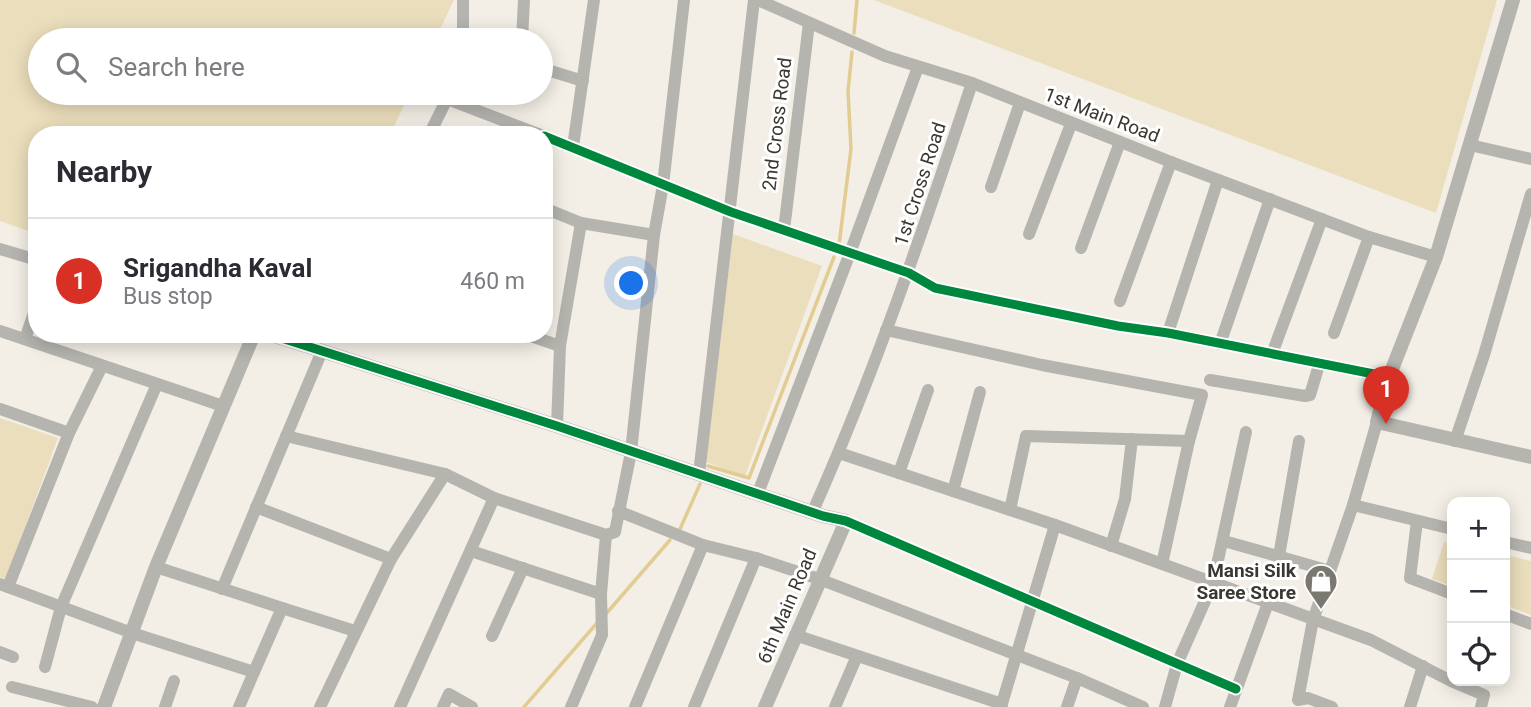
<!DOCTYPE html>
<meta charset="utf-8">
<style>
body{margin:0;font-family:Roboto,sans-serif;background:#f2f2f3;color:#2b2b33}
.controls{position:absolute;right:21px;bottom:21px;display:grid;overflow:hidden;border-radius:14px;box-shadow:0 4px 18px #0003}
.controls button{width:63px;height:63px;display:grid;place-items:center;padding:0;border:0;border-bottom:2px solid #e1e1e2;background:#fff;color:#2b2b33;font:35px sans-serif}
.you{position:absolute;left:632px;top:284px;width:24px;height:24px;margin:-18px;border:5px solid #fff;border-radius:50%;background:#1a73e8;box-shadow:0 0 0 10px #1a73e833}
.badge{display:grid;place-items:center;width:46px;height:46px;border-radius:50%;background:#d93025;color:#fff;font-size:23px;font-weight:700}
.pin{position:absolute;translate:-50% -58px;filter:drop-shadow(0 2px 4px #0008)}
.pin::after{content:'';position:absolute;top:37px;width:24px;height:21px;background:inherit;clip-path:polygon(0 0,100% 0,50% 100%)}
.list{margin:0;padding:0;list-style:none}
h2{display:flex;justify-content:space-between;align-items:center;height:91px;margin:0;padding:0 28px;font-size:30px}
h2 small{font-size:23px;font-weight:400;color:#7c7c81}
.list li{display:grid;grid-template-columns:46px 1fr auto;gap:21px;align-items:center;box-sizing:border-box;height:126px;padding:0 28px;border-top:2px solid #e1e1e2}
.list b{display:block;font-size:26px;white-space:nowrap}
.list p{margin:0;font-size:23px;white-space:nowrap;color:#7c7c81}
.list em{font-size:23px;font-style:normal;color:#7c7c81}
.icon{flex:none;width:38px;height:38px;fill:none;stroke:currentColor;stroke-width:2;stroke-linecap:round;stroke-linejoin:round}
.map{position:relative;flex:none;width:1531px;height:707px;overflow:hidden}
.search{position:absolute;background:#fff;box-shadow:0 4px 18px #0003;left:28px;top:28px;width:525px;height:77px;display:flex;align-items:center;gap:18px;box-sizing:border-box;padding:0 24px;border-radius:38px;color:#7c7c81;font-size:26px}
.panel{position:absolute;background:#fff;box-shadow:0 4px 18px #0003;left:28px;top:126px;width:525px;height:217px;border-radius:28px}
.map>svg:first-child{display:block}
</style>
<div class="map">
<svg width="1531" height="707" viewBox="0 0 1531 707">
<rect width="100%" height="100%" fill="#f3efe6"/>
<g fill="#ebdebc">
<path d="M0,0H454L435,40H40V93H410L390,135H37V234L0,221Z"/>
<path d="M874,0H1497L1436,213Z"/>
<path d="M733,234L822,266L745,476L706,462Z"/>
<path d="M0,418L58,438L6,579L0,577Z"/>
<path d="M1444,542L1452,544V586L1432,579Z"/>
<path d="M1505,555L1531,561V615L1505,605Z"/>
</g>
<g fill="none" stroke-linecap="round" stroke-linejoin="round">
<g stroke="#e2cc92" stroke-width="3.5">
<path d="M854,33L857,0"/>
<path d="M839,245L851,149L848,91L852,52"/>
<path d="M708,466L749,478L834,257"/>
<path d="M680,529L700,484"/>
<path d="M605,615L670,540"/>
<path d="M524,707L597,623"/>
</g>
<g stroke="#b6b4af" stroke-width="12">
<path d="M758,0L885,56L972,83L1171,162L1369,237L1436,257"/>
<path d="M463,40V0"/>
<path d="M522,40L524,0"/>
<path d="M541,68L583,81"/>
<path d="M429,135L447,99L541,135"/>
<path d="M544,136L731,212L909,273L935,288L1118,326L1168,333L1389,377"/>
<path d="M1470,145L1531,159"/>
<path d="M573,147L594,0"/>
<path d="M991,187L1020,103"/>
<path d="M544,208L581,223L654,235"/>
<path d="M784,230L809,23"/>
<path d="M1029,234L1071,124"/>
<path d="M1081,248L1120,142"/>
<path d="M0,249L37,260"/>
<path d="M1120,301L1171,162"/>
<path d="M886,330L1042,365L1202,395L1189,441L1162,564"/>
<path d="M0,331L223,406"/>
<path d="M1168,333L1218,180"/>
<path d="M1334,333L1369,237"/>
<path d="M525,334L560,346"/>
<path d="M25,339L37,304"/>
<path d="M1220,344L1270,199"/>
<path d="M1272,354L1322,219"/>
<path d="M1210,380L1305,396L1310,395L1319,365"/>
<path d="M0,409L69,433"/>
<path d="M557,426L560,346L581,223"/>
<path d="M286,436L445,474L494,498L606,535L615,532L631,452L654,235L663,185L684,0"/>
<path d="M1455,441L1484,355L1531,194"/>
<path d="M839,453L1055,525L1371,640L1451,681L1484,695L1481,707"/>
<path d="M899,473L928,390"/>
<path d="M699,474L754,0"/>
<path d="M953,491L980,392"/>
<path d="M758,493L850,253L918,67"/>
<path d="M1353,505L1452,529"/>
<path d="M256,507L391,559"/>
<path d="M1010,510L1026,436L1189,441"/>
<path d="M618,511L703,545L756,558L819,579L1077,678L1143,707"/>
<path d="M813,511C875,372 924,228 972,83"/>
<path d="M846,521L1236,689"/>
<path d="M1417,521L1410,578L1452,594"/>
<path d="M1224,541L1330,571"/>
<path d="M1505,542L1531,548"/>
<path d="M1111,546L1125,499L1132,439"/>
<path d="M471,551L601,594"/>
<path d="M1279,556L1299,441"/>
<path d="M156,567L282,608"/>
<path d="M0,584L132,633L254,672L239,707"/>
<path d="M8,587L69,433L102,366"/>
<path d="M222,589L322,351"/>
<path d="M1505,614L1531,624"/>
<path d="M795,635L1002,704"/>
<path d="M492,636L523,568"/>
<path d="M0,652L13,657"/>
<path d="M45,667L61,607L157,384"/>
<path d="M254,672L282,608L355,631"/>
<path d="M12,687L92,707"/>
<path d="M165,707L174,681"/>
<path d="M320,707L391,559L445,474"/>
<path d="M400,707L494,498"/>
<path d="M443,707L449,694L472,707"/>
<path d="M571,707L602,635L601,594L606,535"/>
<path d="M635,707L703,545"/>
<path d="M694,707L756,558"/>
<path d="M835,707L857,656"/>
<path d="M1001,707L1055,525"/>
<path d="M1067,707L1077,678"/>
<path d="M1165,707L1177,664L1213,583L1246,432"/>
<path d="M1230,707L1268,603"/>
<path d="M1332,707L1308,698L1298,700L1313,620L1353,505L1377,422"/>
<path d="M1410,707L1423,666"/>
</g>
<g stroke="#b6b4af" stroke-width="14">
<path d="M1513,0L1436,257L1389,377L1377,422L1531,457"/>
<path d="M269,334L557,426L823,516L846,521L765,707"/>
<path d="M104,707L156,567L254,334"/>
</g>
<defs>
<g id="cycleway">
<path d="M544,136L731,212L909,273L935,288L1118,326L1168,333L1389,377"/>
<path d="M269,334L557,426L823,516L846,521L1236,689"/>
</g>
</defs>
<use href="#cycleway" stroke="#fff" stroke-width="13"/>
<use href="#cycleway" stroke="#00873e" stroke-width="9"/>
</g>
<defs>
<symbol id="shop-pin" viewBox="-11 -11 22 30"><path d="M0 17L-7.5 6A9.5 9.5 0 1 1 7.5 6Z" fill="#7b7870" stroke="#fff"/><path d="M-5-2.5h2.3a2.7 3.5 0 0 1 5.4 0H5L5.5 6h-11ZM-1.5-2.5h3a1.5 2.3 0 0 0-3 0Z" fill="#fff"/></symbol>
</defs>
<g fill-rule="evenodd">
<use href="#shop-pin" x="1302" y="562" width="38" height="52"/>
</g>
<g text-anchor="middle" dominant-baseline="central" stroke-width="6" stroke-linejoin="round" paint-order="stroke">
<g font-size="19" fill="#3a3831" stroke="#fff">
<text transform="translate(1102 115) rotate(21)">1st Main Road</text>
<text transform="translate(777 124) rotate(-83)">2nd Cross Road</text>
<text transform="translate(920 184) rotate(-72)">1st Cross Road</text>
<text transform="translate(787 606) rotate(-67)">6th Main Road</text>
</g>
<g font-size="19" font-weight="bold" fill="#3a3831" stroke="#fff" text-anchor="end">
<text x="1296" y="570">Mansi Silk<tspan x="1296" dy="22">Saree Store</tspan></text>
</g>
</g>
</svg>
<div class="controls">
<button>+</button>
<button>−</button>
<button><svg class="icon" aria-label="locate" viewBox="0 0 24 24"><circle cx="12" cy="12" r="6"/><path d="M12 2v4M12 18v4M2 12h4M18 12h4"/></svg></button>
</div>
<div class="you"></div>
<div class="pin badge" style="left:1386px;top:424px">1</div>
<div class="search"><svg class="icon" aria-label="search" viewBox="0 0 24 24"><circle cx="10" cy="10" r="6"/><path d="M15 15l6 6"/></svg>Search here</div>
<section class="panel">
<h2>Nearby<small></small></h2>
<ul class="list">
<li><span class="badge">1</span><div><b>Srigandha Kaval</b><p>Bus stop</p></div><em>460 m</em></li>
</ul>
</section>
</div>
